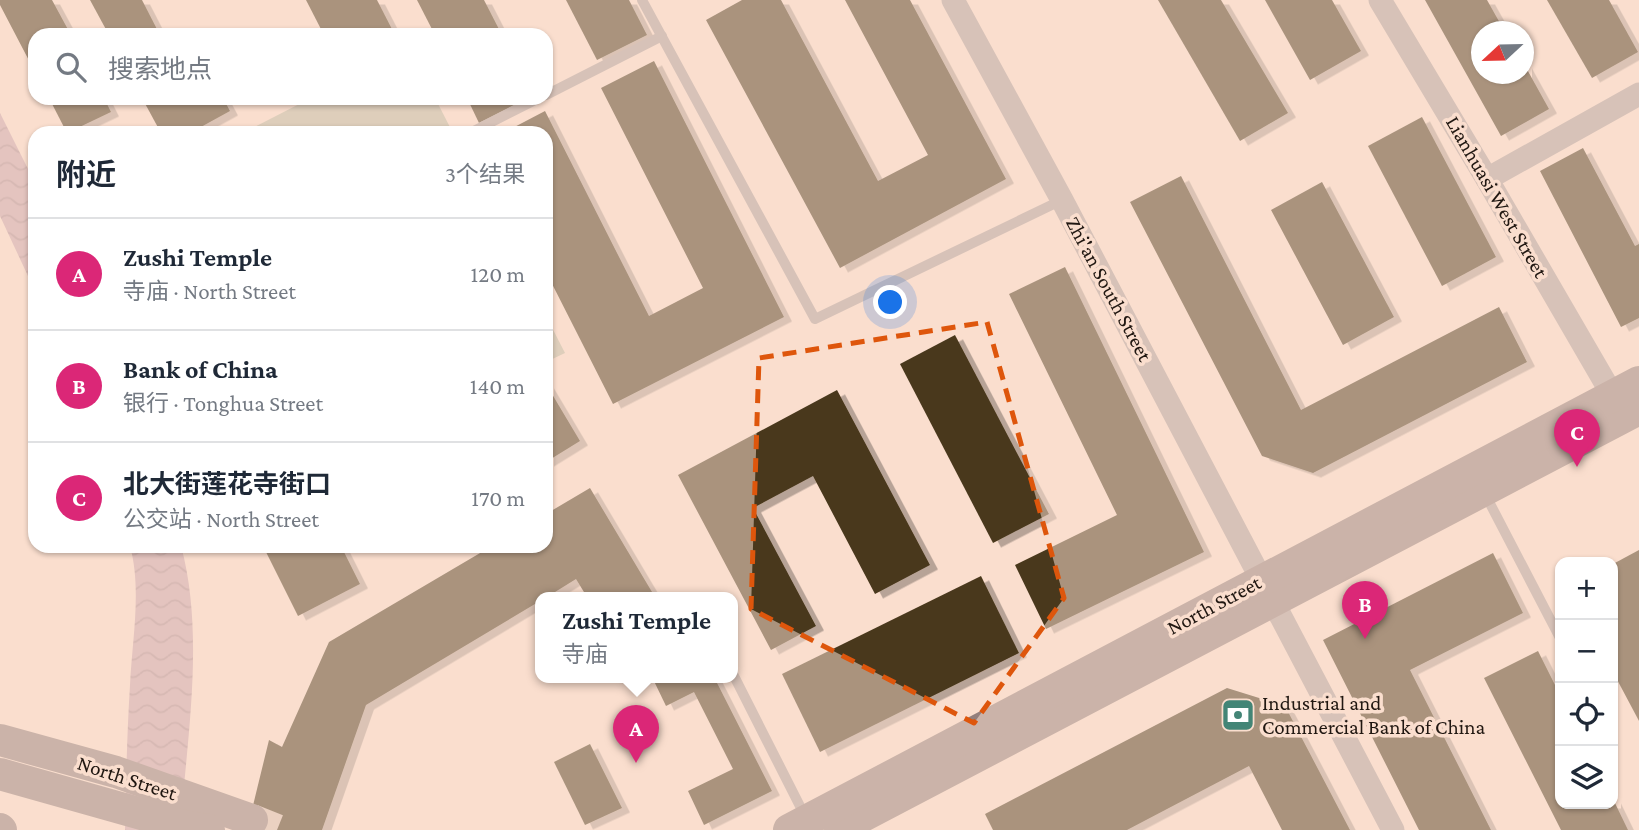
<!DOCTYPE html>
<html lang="zh">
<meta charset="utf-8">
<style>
body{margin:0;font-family:"Crimson Pro","Noto Sans SC",serif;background:#f2f2f3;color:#1f2937}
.controls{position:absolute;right:21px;bottom:21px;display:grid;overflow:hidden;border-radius:14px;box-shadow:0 2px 5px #0004}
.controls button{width:63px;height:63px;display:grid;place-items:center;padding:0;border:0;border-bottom:2px solid #e0e1e3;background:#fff;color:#1f2937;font:35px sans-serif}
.compass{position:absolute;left:1471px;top:21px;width:63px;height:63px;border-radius:50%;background:#fff;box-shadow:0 2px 5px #0004;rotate:248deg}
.you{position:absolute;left:891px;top:303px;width:24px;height:24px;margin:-18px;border:5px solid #fff;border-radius:50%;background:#1a73e8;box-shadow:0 0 0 10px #1a73e833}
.badge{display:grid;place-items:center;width:46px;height:46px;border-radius:50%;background:#db2777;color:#fff;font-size:23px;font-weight:700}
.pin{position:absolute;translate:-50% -58px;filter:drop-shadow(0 2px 4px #0008)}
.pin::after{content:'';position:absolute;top:37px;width:24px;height:21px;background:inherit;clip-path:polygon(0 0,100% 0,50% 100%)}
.popup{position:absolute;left:535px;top:592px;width:203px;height:91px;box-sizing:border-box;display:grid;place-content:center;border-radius:14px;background:#fff;filter:drop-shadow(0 2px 5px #0005);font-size:23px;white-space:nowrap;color:#747a83}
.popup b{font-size:26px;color:#1f2937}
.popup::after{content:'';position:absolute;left:50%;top:100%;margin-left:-14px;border:14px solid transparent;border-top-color:#fff}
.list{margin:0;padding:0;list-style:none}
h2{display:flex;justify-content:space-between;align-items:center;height:91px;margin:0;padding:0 28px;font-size:30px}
h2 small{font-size:23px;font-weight:400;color:#747a83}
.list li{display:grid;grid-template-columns:46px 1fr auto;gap:21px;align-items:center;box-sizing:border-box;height:112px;padding:0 28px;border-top:2px solid #e0e1e3}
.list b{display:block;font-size:26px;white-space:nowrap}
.list p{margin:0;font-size:23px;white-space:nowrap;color:#747a83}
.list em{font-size:23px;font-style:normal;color:#747a83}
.icon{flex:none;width:38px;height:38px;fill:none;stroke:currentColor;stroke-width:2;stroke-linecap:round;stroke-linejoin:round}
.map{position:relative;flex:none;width:1639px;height:830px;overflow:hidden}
.search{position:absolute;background:#fff;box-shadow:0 2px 5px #0004;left:28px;top:28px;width:525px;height:77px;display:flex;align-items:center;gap:18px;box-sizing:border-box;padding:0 24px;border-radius:21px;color:#747a83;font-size:26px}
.panel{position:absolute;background:#fff;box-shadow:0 2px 5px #0004;left:28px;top:126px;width:525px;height:427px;border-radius:21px}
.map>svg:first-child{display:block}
</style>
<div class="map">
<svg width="1639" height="830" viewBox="0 0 1639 830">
<defs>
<pattern id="water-waves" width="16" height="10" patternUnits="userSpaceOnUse" patternTransform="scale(1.75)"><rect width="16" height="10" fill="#caa4ad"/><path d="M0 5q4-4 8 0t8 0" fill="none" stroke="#ad8c94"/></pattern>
<filter id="shadow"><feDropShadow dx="8" dy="4.5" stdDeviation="0" flood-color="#0004"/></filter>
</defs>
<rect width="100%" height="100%" fill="#fadece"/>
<g fill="#bcbaa4">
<path d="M311,98H435L453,133H243Z"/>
<path d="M546,316L565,353L546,362Z"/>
</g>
<g fill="url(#water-waves)">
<path d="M0,113L35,183V291L0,216Z"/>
<path d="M130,546H181C205,633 187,740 180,830H125C126,782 127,733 130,685C132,641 142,589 130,546Z"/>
</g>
<g fill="#49391e" filter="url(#shadow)">
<path d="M0,0H52L71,35H35V72L0,5Z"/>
<path d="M90,0H142L160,35H109Z"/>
<path d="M306,0H377L395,35H324Z"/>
<path d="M417,0H484L502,35H435Z"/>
<path d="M566,0H629L647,35L597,60Z"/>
<path d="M742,0H781L878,181L928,155L845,0H910L1006,179L840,268L706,20Z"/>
<path d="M1158,0H1221L1288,113L1240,141Z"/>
<path d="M1265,0H1332L1361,51L1310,80Z"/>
<path d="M1425,0H1487L1505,32H1482V74H1524V64L1549,109L1501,136Z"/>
<path d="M1547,0H1609L1638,52L1592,78Z"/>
<path d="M654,61L784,317L613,404L546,272V133H503L545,111L649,316L703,288L601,88Z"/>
<path d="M49,98H104L111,112L67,133Z"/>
<path d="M142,98H223L230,111L190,133H161Z"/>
<path d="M467,98H528L479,123Z"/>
<path d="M1422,117L1496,257L1442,286L1368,146Z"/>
<path d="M1583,148L1635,246L1639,244V318L1621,327L1540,171Z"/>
<path d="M1181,176L1301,410L1499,307L1527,362L1313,473L1262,456L1130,202Z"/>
<path d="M1322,182L1394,317L1343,345L1271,210Z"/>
<path d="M1065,267L1204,552L1046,629L1015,565L1117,515L1009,294Z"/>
<path d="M955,335L1049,514L993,543L900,364Z"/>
<path d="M546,384L580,441L546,462Z"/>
<path d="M837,390L930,565L875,594L813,476L753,508L816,626L771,650L678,475Z"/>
<path d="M590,488L655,597H587L576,579L547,597H540V601L366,705L322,830H247L269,740L282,747L329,642L492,546H546V514Z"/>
<path d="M263,546H341L360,584L298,616Z"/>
<path d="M1639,550V721L1613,672V564Z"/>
<path d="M1493,553L1523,613L1410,670L1491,830H1419L1323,640Z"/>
<path d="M981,576L1019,653L820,752L782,674Z"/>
<path d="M1538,651L1560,695V804H1613V799L1628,830H1561L1484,678Z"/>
<path d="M652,677H714L772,791L704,825L688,791L733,769L694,692L666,706Z"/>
<path d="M1227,688L1285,706L1350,830H1282L1249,766L1127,830H993L985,814Z"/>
<path d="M590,744L622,808L585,825L554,762Z"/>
</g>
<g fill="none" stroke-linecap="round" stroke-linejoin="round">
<path stroke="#d9c0b2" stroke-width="32" stroke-dasharray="32 16" stroke-linecap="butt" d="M252,820L277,830"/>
<g stroke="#aea09e" stroke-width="10">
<path d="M642,0L815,319L1062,200"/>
<path d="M546,95L662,36"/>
<path d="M470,133L539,98"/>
<path d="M1485,494L1560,638"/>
<path d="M732,672L806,818"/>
</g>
<g stroke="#aea09e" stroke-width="23">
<path d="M953,0L1062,200L1393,830"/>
<path d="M1380,0L1487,179L1613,396"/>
<path d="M1487,179L1639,94"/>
</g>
<g stroke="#937f7c" stroke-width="32">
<path d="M0,740L116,772L252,820"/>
<path d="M0,774L184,826L209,830"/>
<path d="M840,828L1639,409"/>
<path d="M0,829L1,830"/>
<path d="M789,830L1639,382"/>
</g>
</g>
<path d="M0 0H1639V830H0ZM987,322L1064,598L974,723L751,609L759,358Z" fill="#fadece" fill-opacity=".55" fill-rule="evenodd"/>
<path fill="none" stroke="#de560c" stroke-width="5" stroke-dasharray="14 9" stroke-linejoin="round" d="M987,322L1064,598L974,723L751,609L759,358Z"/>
<defs>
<symbol id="bank-square" viewBox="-11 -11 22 22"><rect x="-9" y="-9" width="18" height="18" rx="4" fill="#438576" stroke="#fadece"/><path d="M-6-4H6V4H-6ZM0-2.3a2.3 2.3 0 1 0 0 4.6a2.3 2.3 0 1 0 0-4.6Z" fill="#fff"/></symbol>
</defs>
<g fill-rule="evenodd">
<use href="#bank-square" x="1219" y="696" width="38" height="38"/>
</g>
<g text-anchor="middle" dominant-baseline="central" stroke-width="7" stroke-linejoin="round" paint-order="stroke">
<g font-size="21" fill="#201711" stroke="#fadece">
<text transform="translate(1497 197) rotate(60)">Lianhuasi West Street</text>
<text transform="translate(1109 289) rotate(62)">Zhi'an South Street</text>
<text transform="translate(1214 605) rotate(-28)">North Street</text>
<text transform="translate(127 778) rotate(18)">North Street</text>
</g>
<g font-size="21" fill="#201711" stroke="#fadece" text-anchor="start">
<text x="1262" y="703">Industrial and<tspan x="1262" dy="24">Commercial Bank of China</tspan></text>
</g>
</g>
</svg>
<div class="controls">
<button>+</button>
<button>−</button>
<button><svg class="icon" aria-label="locate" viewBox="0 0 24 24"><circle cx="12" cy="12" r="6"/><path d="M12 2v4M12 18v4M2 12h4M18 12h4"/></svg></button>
<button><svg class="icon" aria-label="layers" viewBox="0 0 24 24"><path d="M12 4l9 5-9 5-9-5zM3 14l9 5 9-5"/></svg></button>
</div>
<svg class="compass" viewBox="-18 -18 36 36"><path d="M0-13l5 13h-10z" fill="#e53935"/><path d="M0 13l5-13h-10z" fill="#747a83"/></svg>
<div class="you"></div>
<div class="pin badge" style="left:636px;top:763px">A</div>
<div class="popup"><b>Zushi Temple</b>寺庙</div>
<div class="pin badge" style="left:1365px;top:639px">B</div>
<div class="pin badge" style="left:1577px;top:467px">C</div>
<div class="search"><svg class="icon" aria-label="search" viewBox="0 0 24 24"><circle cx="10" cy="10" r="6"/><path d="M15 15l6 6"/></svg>搜索地点</div>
<section class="panel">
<h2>附近<small>3个结果</small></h2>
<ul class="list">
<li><span class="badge">A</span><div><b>Zushi Temple</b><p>寺庙 · North Street</p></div><em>120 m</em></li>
<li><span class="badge">B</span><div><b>Bank of China</b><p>银行 · Tonghua Street</p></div><em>140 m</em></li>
<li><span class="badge">C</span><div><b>北大街莲花寺街口</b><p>公交站 · North Street</p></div><em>170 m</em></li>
</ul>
</section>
</div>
